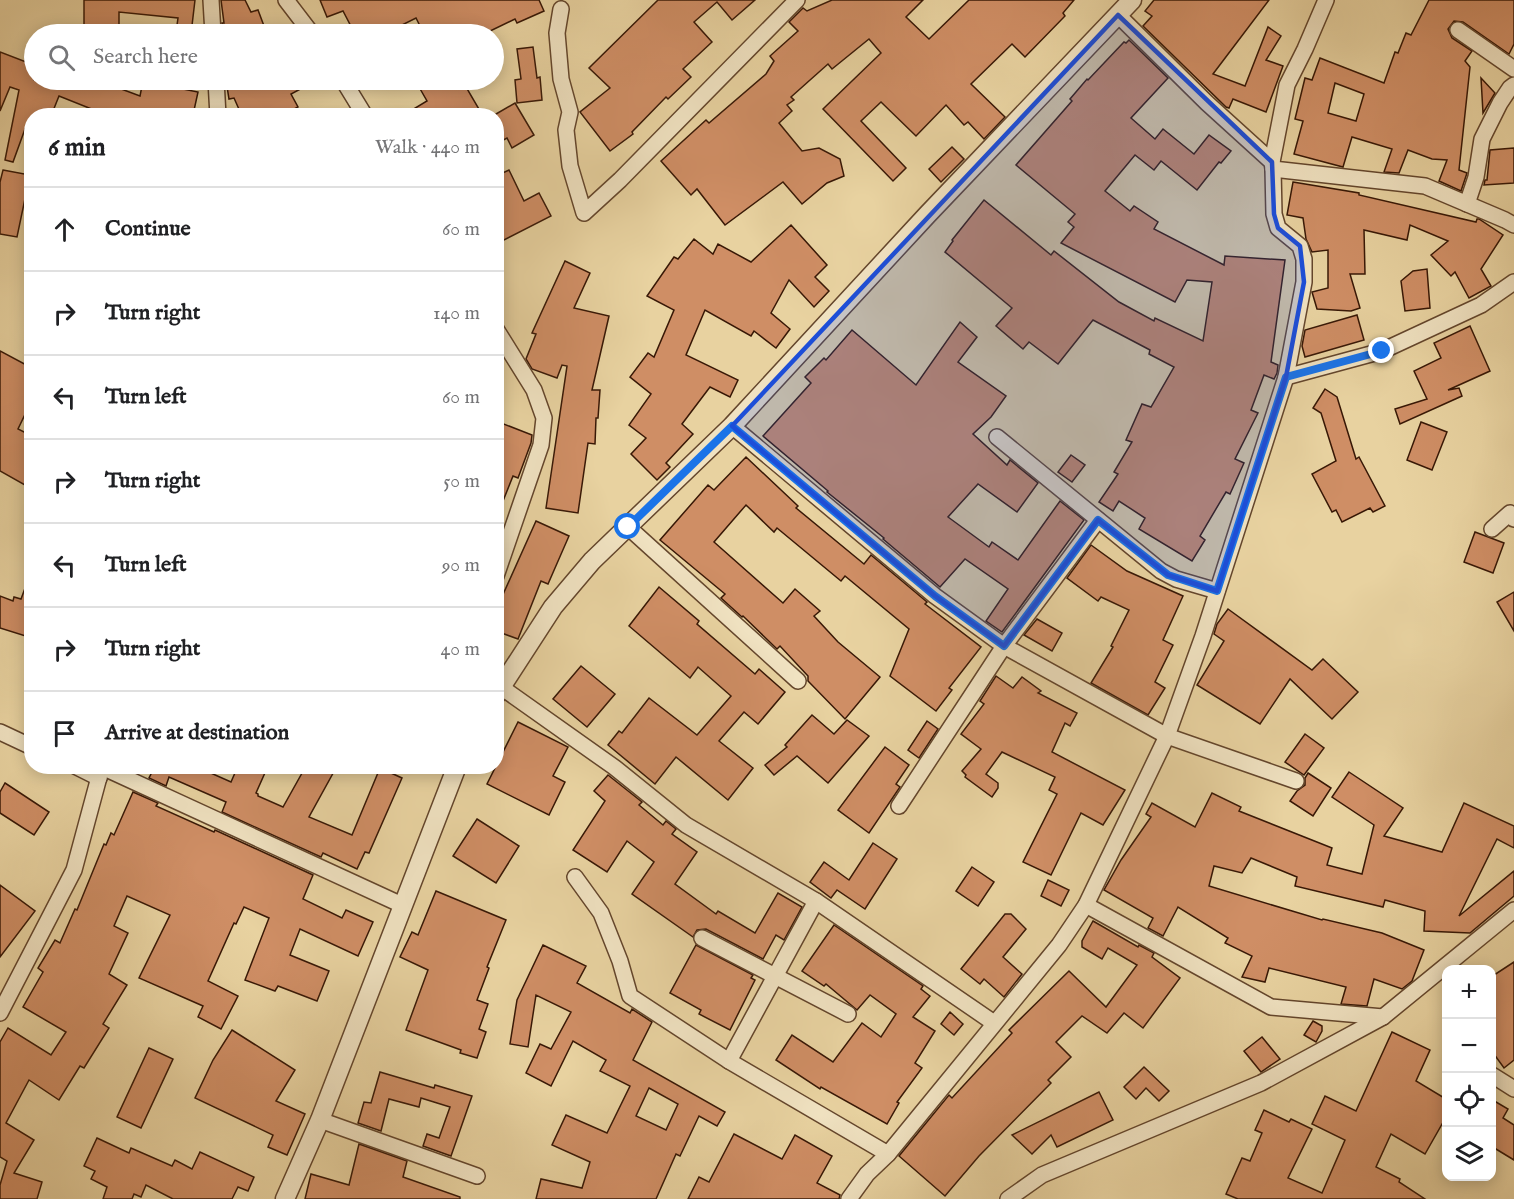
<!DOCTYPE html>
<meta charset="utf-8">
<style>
body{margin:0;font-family:"IM FELL English",serif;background:#f6f6f6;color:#202124}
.controls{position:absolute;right:18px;bottom:18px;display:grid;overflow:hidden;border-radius:12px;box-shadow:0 3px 15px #0003}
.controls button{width:54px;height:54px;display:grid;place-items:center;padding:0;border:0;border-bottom:2px solid #e0e0e0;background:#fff;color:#202124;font:30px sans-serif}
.stop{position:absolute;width:18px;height:18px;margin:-14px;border:4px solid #1a73e8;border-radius:50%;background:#fff}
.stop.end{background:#1a73e8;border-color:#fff;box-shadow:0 2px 6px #0008}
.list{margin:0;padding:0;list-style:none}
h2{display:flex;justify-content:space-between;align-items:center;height:78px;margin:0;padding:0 24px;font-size:26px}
h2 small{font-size:20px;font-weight:400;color:#757577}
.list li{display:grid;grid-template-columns:39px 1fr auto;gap:18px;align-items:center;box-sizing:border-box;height:84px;padding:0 24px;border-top:2px solid #e0e0e0}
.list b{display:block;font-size:22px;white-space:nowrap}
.list em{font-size:20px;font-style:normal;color:#757577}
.icon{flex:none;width:33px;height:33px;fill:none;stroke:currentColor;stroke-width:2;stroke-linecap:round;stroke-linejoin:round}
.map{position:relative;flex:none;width:1514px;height:1199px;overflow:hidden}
.search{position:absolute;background:#fff;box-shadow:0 3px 15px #0003;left:24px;top:24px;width:480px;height:66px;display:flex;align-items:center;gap:15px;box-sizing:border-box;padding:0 21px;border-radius:33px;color:#757577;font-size:22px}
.panel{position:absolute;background:#fff;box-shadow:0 3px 15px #0003;left:24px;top:108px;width:480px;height:666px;border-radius:24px}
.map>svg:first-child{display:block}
</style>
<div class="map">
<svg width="1514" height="1199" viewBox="0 0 1514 1199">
<rect width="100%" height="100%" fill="#e8d2a0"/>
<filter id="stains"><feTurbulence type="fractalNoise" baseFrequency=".00333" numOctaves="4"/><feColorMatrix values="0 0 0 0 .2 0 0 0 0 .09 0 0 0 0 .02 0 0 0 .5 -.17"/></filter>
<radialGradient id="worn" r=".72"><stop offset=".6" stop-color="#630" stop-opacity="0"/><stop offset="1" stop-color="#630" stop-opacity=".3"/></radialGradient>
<g fill="#cf8e65" stroke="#381806" stroke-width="1.5" fill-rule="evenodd">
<path d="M84,0H195L191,34L176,32L178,18L119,12V34H84Z"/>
<path d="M221,0H245L251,12L258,10L267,34H223L222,23H224Z"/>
<path d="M320,0H539L544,11L517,23L515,19L484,34H424L416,18L384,34H355L343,11L327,17Z"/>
<path d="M658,0H755L732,20L717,2L694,22L712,42L683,69L691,77L668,99L666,97L632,132L633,134L610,151L580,112L610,88L589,68Z"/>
<path d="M832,0H923L906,17L929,39L969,0H1074L1063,13L1065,16L1025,57L1012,44L971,84L1005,117L984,139L968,122L964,125L946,105L916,136L881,102L861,121L906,168L893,181L823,109L881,53L869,39L832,69L828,64L791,97L794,100L787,105L792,111L779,123L802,151L819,148L840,159L844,176L827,183L802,204L783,182L725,225L697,189L691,195L661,161L706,120L709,123L766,74L774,61L770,56L798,31L789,22L803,8L807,11Z"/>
<path d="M1154,0H1269L1213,74L1245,86L1268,27L1281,36L1266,60L1283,66L1266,112L1233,99L1229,108L1226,107L1143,26L1152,16L1145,11Z"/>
<path d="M1429,0H1514V44L1509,54L1463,22L1454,21L1448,29L1452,38L1472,51L1465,61L1470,67L1459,170L1467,173L1461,191L1439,181L1447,160L1432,159L1408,150L1399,173L1384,172L1392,149L1352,137L1343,167L1294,154L1303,121L1295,119L1305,78L1312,80L1320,58L1384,83L1395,52L1398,53L1406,33L1411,35ZM1335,83L1364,94L1356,121L1328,113Z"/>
<path d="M1129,40L1168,78L1131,118L1155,139L1163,129L1194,154L1209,135L1231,151L1221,163L1219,162L1197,190L1161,161L1154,170L1135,155L1105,191L1130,211L1134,206L1158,222L1154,229L1224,265L1225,256L1285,260L1271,362L1278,365L1277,373L1274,379L1264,375L1251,410L1258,413L1235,459L1244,463L1230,494L1226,492L1200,536L1205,540L1192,561L1139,529L1145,518L1119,501L1113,511L1099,502L1118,474L1114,472L1132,442L1126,440L1142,404L1151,407L1174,367L1149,354L1150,350L1093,320L1058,364L1029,342L1023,349L996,326L1012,308L945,252L953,241L952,240L984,200L1051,255L1054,251L1119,302L1154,321L1155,318L1203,341L1212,282L1187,280L1175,302L1061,243L1074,227L1068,222L1075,214L1016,165L1072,101L1070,99L1087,79L1088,80L1124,42L1126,43Z"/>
<path d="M533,47L537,78L540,77L542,100L517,103L515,80L521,79L517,49Z"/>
<path d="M0,52L34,65V80H97L140,96L143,81L198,92L193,115L167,111L166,116H109L59,96L51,116H32V132L25,129L13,162L5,160L19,90L10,87L0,111Z"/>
<path d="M1481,78L1495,93L1483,113Z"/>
<path d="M226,80H317L291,94L298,107L281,116H242L234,98L229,99Z"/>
<path d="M418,80H449L452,86L462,80L483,116H402L427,101L419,87L422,86Z"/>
<path d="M515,103L534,135L512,148L507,138L496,144V114Z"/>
<path d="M952,147L964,159L941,182L929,169Z"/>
<path d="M1514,148V183L1484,185L1485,180H1487L1490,150Z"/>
<path d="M3,170L30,175L17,237L0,234V182Z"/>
<path d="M509,170L524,201L539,193L551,216L496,244V176Z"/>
<path d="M1293,182L1359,193V195L1476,222L1477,219H1479L1503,235L1481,269L1491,286L1469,298L1455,272L1451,276L1431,255L1448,241L1410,225L1407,240L1364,230L1365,274H1350L1360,308L1351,311L1317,309L1312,292L1328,288V250L1312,252L1306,239L1303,218L1287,215Z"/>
<path d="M791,225L827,265L815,277L829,291L814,307L789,280L771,313L790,329L776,348L754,331L751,336L705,310L686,355L738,380L730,397L710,387L682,424L693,434L666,463L670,467L657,480L631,454L646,438L629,425L651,394L630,377L648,353L654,357L674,310L647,296L674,257L678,259L694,239L713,254L718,244L751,262Z"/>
<path d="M565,261L590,273L574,308L609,316L592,390H600L598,418H596L595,444L588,443L578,513L546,508L567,366L562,365L557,378L532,369L526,359L536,334L532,333Z"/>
<path d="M1427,269L1430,308L1405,311L1401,281L1413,271Z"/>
<path d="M1357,315L1364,340L1305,357L1302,346L1305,330Z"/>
<path d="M960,322L977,337L958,362L1006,396L991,417L973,434L1007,465L1010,460L1038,483L1017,512L978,484L948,517L989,547L992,542L1018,560L1060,501L1084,520L1002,632L986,621L1008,589L965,559L940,587L883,539L884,538L827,492L828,491L763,436L811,383L805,377L824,358L826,360L852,330L916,385Z"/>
<path d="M1470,326L1490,371L1448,390L1459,388L1462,396L1400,424L1395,409L1427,399L1414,371L1441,358L1434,343Z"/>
<path d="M0,351L32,368V400L18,429L32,436V489L0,471Z"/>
<path d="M1325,389L1337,397L1356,459L1359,457L1385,506L1373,512L1370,508L1342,522L1336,510L1332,512L1312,474L1336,461L1321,413L1313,408Z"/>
<path d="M496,421L532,435L531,443L518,478L513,476L497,516Z"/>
<path d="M1421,422L1447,432L1432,470L1407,460Z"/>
<path d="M1071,455L1085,465L1072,482L1058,472Z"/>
<path d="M746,457L798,506L796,508L864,564L871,555L927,602L925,604L981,647L949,688L952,690L936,711L890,676L909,629L845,576L841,581L777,528L774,532L746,505L714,542L783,603L795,589L820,611L814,616L838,642L880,677L845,719L808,681V676L780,646L777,649L743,616L742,617L721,598L725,594L660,540L708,485L714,490Z"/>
<path d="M536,521L569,536L548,584L541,581L518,639L496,631V610Z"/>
<path d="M1475,532L1504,543L1493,573L1464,562Z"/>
<path d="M1091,545L1127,571L1183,596L1163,640L1173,645L1155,682L1165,688L1148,715L1091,683L1113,647L1111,646L1129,610L1101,597L1098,601L1067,578Z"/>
<path d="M30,575H32V638L0,628V596L13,601L14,597L21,599Z"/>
<path d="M659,587L699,621L697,624L755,674L759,669L785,692L758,724L744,712L719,741L753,768L728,800L676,757L655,784L608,745L619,731L622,733L649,698L697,735L731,696L698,667L690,678L629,626Z"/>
<path d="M1514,592V631L1497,602Z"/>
<path d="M1228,609L1312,670L1323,659L1358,692L1332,719L1290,679L1260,724L1197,685L1224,641L1214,634L1217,624Z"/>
<path d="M1037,619L1062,633L1052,651L1024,635Z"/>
<path d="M581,666L615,694L587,727L553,699Z"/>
<path d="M996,676L1013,688L1022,677L1041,691L1038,693L1077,713L1070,726L1065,723L1052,752L1125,790L1103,825L1081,813L1051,875L1023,862L1057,794L1049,790L1055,777L1002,752L986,774L998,783V788L992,797L965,777L966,775L962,771L981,749L961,734L984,704L980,701Z"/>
<path d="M812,715L834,734L847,720L869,736L828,783L797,756L774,775L765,765L787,747L785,745Z"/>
<path d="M927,721L938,729L919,758L908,750Z"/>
<path d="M518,722L568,747L553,776L565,782L549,815L487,784Z"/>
<path d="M1305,734L1324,748L1304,775L1285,762Z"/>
<path d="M885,747L909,765L896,784L900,787L869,833L838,810Z"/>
<path d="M145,766H195L231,782L238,766H268L256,793L258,794V796L283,807L306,766H337L309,817L352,835L380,768L402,778L369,853L365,852L357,869L323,853L321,857L222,812L226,802L169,777L166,786L149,778L153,770Z"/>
<path d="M1349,772L1403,808L1384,836L1442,852L1464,803L1514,826V848L1497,839L1459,916L1514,871V896L1470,933L1424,931L1425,911L1385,900L1383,907L1295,886L1297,877L1251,858L1242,873L1214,866L1209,886L1322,920L1323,919L1382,933L1424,950L1412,981L1402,989L1374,979L1367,1006L1341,1004L1346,987L1269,968L1265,982L1242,977L1252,956L1225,943L1228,938L1178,907L1163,936L1148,928L1153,918L1104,890L1121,860L1151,817L1146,814L1152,803L1195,827L1212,793L1241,807L1239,811L1332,848L1327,865L1362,874L1374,825L1332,797Z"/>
<path d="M1308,773L1331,788L1313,816L1290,801L1297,791L1305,785V778Z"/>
<path d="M608,775L642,802L639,805L663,825L666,821L676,829L672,834L697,852L675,884L716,914L718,911L755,933L778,893L802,907L784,940L776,935L763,959L706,929L697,930L693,937L632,894L654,862L627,841L607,872L573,850L605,801L594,791Z"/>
<path d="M5,783L49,812L34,835L0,813V792Z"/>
<path d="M133,792L158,803L156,806L214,832L215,830L313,875L303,899L342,918L346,910L373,922L358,956L300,929L290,955L329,971L317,1001L278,986L275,991L245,980L269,918L244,907L236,924L234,923L208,981L238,996L221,1029L198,1017L203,1006L139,978L170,915L127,896L114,926L128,933L109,974L127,985L103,1024L109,1028L84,1068L80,1066L59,1100L29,1080L6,1123L34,1140L14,1173L42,1182L37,1199H0V1185L7,1161L0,1157V1042L8,1028L51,1055L66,1032L23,1007L43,972L38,968L55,940L60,943L75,909L77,910L104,844L106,845L111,833L114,835Z"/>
<path d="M477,819L519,846L496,883L453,856Z"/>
<path d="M873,843L897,859L865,909L837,890L831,898L810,882L824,862L849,880Z"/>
<path d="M972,867L994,882L978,906L956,891Z"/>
<path d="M1048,880L1069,890L1061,906L1041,896Z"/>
<path d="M0,885L35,911L0,957Z"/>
<path d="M436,891L506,920L487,967L489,968L477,1000L488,1004L479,1029L486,1032L477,1058L460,1053L461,1050L406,1030L428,970L400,957L412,932L418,935Z"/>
<path d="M1005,914H1011L1026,929L1003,957L1022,974L1004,997L984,979L980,984L961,969Z"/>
<path d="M1093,921L1138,947L1139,945L1154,953L1152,957L1180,978L1143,1028L1124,1013L1107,1033L1082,1016L1056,1042L1071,1057L1048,1080L1051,1083L979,1156L945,1196L899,1156L949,1095L952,1098L1012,1033L1009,1030L1069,971L1106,1007L1137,965L1108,948L1102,959L1082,947V941Z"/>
<path d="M834,925L923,986L921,989L930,996L913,1017L935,1031L915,1063L922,1068L897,1102L899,1103L887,1124L821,1087L820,1089L776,1060L792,1035L833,1062L862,1023L881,1037L896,1014L870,995L857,1010L826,984L824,986L802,971Z"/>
<path d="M543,945L586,966L577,983L630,1013L632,1009L652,1022L633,1060L725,1112L717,1126L699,1116L680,1156L676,1154L656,1199H536L541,1179L582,1188L590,1162L552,1145L566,1115L607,1133L630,1086L600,1071L606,1060L573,1041L551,1086L526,1073L540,1044L551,1049L571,1012L536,995L528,1047L510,1044L517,1000ZM649,1088L678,1104L666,1130L636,1116Z"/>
<path d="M696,945L753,975L751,978L755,980L730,1030L699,1014L701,1010L670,993Z"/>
<path d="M1514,962V1060L1504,1068L1491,1050V977Z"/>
<path d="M950,1012L963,1024L954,1035L941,1024Z"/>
<path d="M1313,1021L1322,1026V1031L1316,1042L1304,1035Z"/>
<path d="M232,1030L295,1070L276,1101L305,1114L287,1155L268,1147L273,1135L195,1098L213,1060Z"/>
<path d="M1392,1032L1430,1050L1416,1081L1446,1099V1117L1425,1154L1391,1134L1376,1167L1400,1179L1399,1182L1425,1199H1238L1226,1194L1242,1158L1250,1161L1262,1133L1255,1130L1264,1110L1289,1122L1291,1119L1312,1129L1288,1178L1322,1193L1345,1140L1312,1124L1325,1096L1356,1111Z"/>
<path d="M1262,1037L1280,1059L1261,1072L1244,1051Z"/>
<path d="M149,1048L173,1059L141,1128L117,1117Z"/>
<path d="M1144,1067L1169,1091L1159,1101L1146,1088L1136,1099L1124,1087Z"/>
<path d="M380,1072L434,1088L435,1085L472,1096L451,1156L423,1146L427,1134L439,1138L450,1107L421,1098L419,1107L389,1099L381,1131L358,1123L364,1102L371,1103Z"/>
<path d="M1099,1092L1113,1120L1057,1147L1051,1135L1032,1154L1012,1135Z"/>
<path d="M1491,1099L1508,1109L1503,1118L1514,1125V1160L1491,1146Z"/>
<path d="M734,1134L782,1159L795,1135L832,1156L817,1183L840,1195L839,1199H688L699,1177L709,1182Z"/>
<path d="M97,1138L129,1153L131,1148L172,1166L175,1160L192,1169L200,1152L254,1177L248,1191L238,1187L232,1199H173L146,1185L141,1197L134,1194L132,1199H103L107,1187L91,1179L95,1171L84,1166Z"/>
<path d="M359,1144L407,1161L403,1177L460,1197V1199H305L311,1174L349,1185Z"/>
</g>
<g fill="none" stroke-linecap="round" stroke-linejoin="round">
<defs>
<g id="minor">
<path d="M211,0L213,34"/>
<path d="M286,0L312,34"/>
<path d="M561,9L557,33L561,79L570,112L566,130L570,166L584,213L620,180L797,0"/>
<path d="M1118,15L1207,103L1272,162L1273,169L1425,186L1505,220L1514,225"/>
<path d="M1458,30L1514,69"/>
<path d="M216,80L218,116"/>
<path d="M343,80L365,116"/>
<path d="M1272,162L1287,85L1305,49L1326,0"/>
<path d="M1467,204L1476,177L1482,139L1500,103L1510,88L1514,85"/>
<path d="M496,329L534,390L544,418L541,445L496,576"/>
<path d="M1286,377L1382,351L1481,305L1514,282"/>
<path d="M732,426L935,596L1004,646L1167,736L1296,781"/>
<path d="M997,437L1161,571L1176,579L1217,591"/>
<path d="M628,527L798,681"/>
<path d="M1492,529L1510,513L1514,519"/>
<path d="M501,687L614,767L686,825L816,901L994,1023"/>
<path d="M0,732L32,747"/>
<path d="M75,766L99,778"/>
<path d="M102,767L402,905"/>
<path d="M899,806L1004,646L1098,520"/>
<path d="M575,877L601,913L620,961L630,996L729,1061L888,1154"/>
<path d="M1086,905L1271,1007L1383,1017"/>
<path d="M702,938L848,1014"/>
<path d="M0,1013L74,870L102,766"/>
<path d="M729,1061L816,901"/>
<path d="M1492,1075L1514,1089"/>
<path d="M320,1120L477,1176"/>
<path d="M849,1199L867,1174L888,1154L1059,945L1086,905L1167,736L1203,636L1286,377L1304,282V259L1300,246L1278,228L1274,214L1273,169"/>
<path d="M1008,1199L1042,1175L1261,1083L1383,1017L1514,910"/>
</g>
<g id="tertiary">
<path d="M496,695L553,607L592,561L732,426L927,215L1132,0"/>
<path d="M285,1199L320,1120L457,766"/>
</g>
</defs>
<use href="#minor" stroke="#64462c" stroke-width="18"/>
<use href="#tertiary" stroke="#64462c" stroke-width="21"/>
<use href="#minor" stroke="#f0e2c1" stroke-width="15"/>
<use href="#tertiary" stroke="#f0e2c1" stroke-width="18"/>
</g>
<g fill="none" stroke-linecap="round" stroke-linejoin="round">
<path stroke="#1a73e8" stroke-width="8" d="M628,527L732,426L935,596L1004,646L1098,520L1168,575L1217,591L1286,377L1382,351"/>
</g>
<path fill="#1d4ed8" fill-opacity="0.2" stroke="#1d4ed8" stroke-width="4.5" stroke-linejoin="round" d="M1118,15L1272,162L1274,214L1278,228L1300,246L1304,282L1286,377L1217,591L1168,575L1098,520L1004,646L935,596L732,426Z"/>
<rect width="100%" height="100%" filter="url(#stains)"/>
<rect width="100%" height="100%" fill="url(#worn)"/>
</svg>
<div class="controls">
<button>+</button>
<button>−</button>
<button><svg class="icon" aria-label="locate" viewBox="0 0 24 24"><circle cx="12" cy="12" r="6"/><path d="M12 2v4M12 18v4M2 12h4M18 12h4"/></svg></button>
<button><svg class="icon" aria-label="layers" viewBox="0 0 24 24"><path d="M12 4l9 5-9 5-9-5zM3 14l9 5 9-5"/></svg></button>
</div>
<div class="stop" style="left:628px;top:527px"></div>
<div class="stop end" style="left:1382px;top:351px"></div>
<div class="search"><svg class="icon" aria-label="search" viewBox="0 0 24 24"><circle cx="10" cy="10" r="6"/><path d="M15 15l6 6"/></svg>Search here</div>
<section class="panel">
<h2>6 min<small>Walk · 440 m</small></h2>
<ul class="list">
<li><svg class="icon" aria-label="ahead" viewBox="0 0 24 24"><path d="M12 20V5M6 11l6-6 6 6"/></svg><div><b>Continue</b></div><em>60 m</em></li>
<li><svg class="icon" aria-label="right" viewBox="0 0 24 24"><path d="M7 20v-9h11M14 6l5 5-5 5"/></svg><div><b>Turn right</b></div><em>140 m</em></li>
<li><svg class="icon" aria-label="left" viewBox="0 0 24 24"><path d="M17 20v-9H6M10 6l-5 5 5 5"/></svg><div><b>Turn left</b></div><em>60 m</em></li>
<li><svg class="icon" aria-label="right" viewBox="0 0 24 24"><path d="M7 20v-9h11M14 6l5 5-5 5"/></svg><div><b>Turn right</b></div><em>50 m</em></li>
<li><svg class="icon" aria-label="left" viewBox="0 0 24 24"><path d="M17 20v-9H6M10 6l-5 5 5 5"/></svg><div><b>Turn left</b></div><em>90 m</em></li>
<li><svg class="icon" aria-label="right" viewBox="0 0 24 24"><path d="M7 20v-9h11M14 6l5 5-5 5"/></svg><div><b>Turn right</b></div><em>40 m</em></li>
<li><svg class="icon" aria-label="arrive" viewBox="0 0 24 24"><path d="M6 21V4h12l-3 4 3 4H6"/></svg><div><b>Arrive at destination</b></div></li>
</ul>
</section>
</div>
